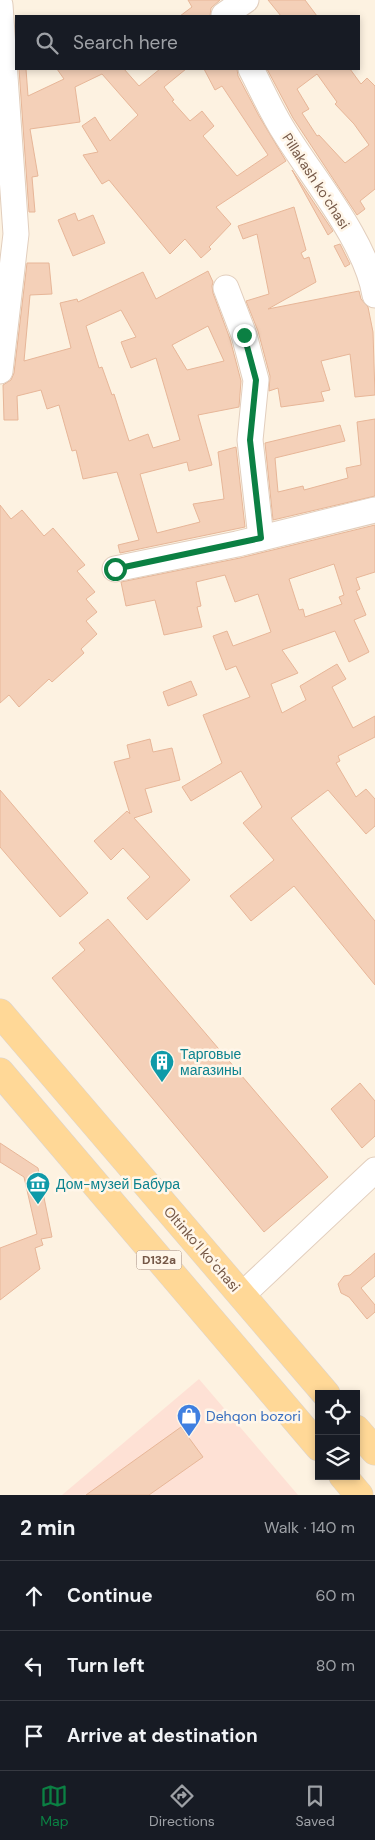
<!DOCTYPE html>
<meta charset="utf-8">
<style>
body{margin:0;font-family:"DM Sans",sans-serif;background:#20242c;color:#f1f3f6}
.controls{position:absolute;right:15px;bottom:15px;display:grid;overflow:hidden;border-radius:0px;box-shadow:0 2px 8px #0003}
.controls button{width:45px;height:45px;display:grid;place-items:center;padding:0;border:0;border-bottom:1px solid #363941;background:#171b24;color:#f1f3f6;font:25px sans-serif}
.stop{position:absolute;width:15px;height:15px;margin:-11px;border:4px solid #0b8043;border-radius:50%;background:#fff}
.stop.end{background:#0b8043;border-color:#fff;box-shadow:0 1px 5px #0008}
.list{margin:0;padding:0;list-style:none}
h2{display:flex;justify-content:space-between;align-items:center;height:65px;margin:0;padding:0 20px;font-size:21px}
h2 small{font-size:16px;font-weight:400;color:#9ea1a6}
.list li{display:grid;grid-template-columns:32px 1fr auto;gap:15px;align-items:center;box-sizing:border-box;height:70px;padding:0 20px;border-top:1px solid #363941}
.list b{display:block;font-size:19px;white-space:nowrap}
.list em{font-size:16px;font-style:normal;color:#9ea1a6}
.icon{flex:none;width:28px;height:28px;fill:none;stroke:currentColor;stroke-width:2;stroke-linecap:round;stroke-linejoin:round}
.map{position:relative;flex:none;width:375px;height:1495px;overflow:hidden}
.search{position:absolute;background:#171b24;box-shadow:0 2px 8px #0003;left:15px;right:15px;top:15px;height:55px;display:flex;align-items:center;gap:12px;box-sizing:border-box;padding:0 18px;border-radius:0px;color:#9ea1a6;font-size:19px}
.sheet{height:275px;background:#171b24}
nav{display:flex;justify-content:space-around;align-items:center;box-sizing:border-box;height:70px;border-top:1px solid #363941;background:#171b24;font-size:14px;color:#9ea1a6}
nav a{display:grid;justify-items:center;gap:2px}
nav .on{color:#0b8043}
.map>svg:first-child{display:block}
</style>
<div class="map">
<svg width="375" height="1495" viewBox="0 0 375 1495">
<rect width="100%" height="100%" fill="#fdf2e1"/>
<path fill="#fee1d5" d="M199,1379L298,1495H62Z"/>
<g fill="#f4d0b8" stroke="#e7b698" fill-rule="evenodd">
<path d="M188,0H220L211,8L210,16H180L192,7Z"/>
<path d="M268,0H305L317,16H281Z"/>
<path d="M19,69H26L28,96L64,79L57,69H124L139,86L160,69H186L164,87L174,100L172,101L190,121L202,111L214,126L203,136L237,176L268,155L222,86L215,90L204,69H237L238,76L259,116L286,161L216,207L231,224L209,247L211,249L201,258L185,239L170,254L109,180L102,184L83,155L98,152L82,126L95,117L110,141L138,115L102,74L75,87L80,122L30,129L38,176L32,177L35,212H29Z"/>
<path d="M267,69H350L361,84L367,78L375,86V189L360,201L365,209L357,215L293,118ZM317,74L337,102L335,104L354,124L369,145L345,163L319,135L317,136L302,113L309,109L297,89Z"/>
<path d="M292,170L333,231L328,235Z"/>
<path d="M294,207L306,250L301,253L304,259L309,257L316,282L268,309L359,291L361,299L368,307L373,332L375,395L355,397L350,354L321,361L330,390L321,392L324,401L281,407L278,388L269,391L270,376L258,331L246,301L269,294L257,234L243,239L238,226Z"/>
<path d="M75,213L78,221L93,215L105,243L73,256L58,220Z"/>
<path d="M340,244L350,264L345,267L334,246Z"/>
<path d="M27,263H49L52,294L30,295L24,361L71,348L60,303L77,299L78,302L143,272L156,299L208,271L213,282L212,286L213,293L230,339L241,381L239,407L198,415L212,465L189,471L187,462L140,474L157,533L200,522L193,504L224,499L218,452L236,447L245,527L120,553L118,545L139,540L117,472L83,479L76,450L72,451L59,405L47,409L41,390L17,396L18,420H4L3,385L11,380L14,373ZM121,310L136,337L121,342L131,368L156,358L180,440L153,448L148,434L129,441L114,394L112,395L102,367L99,368L86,326ZM208,326L224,361L187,370L172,345Z"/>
<path d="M375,419V496L273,520L265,443L340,425L345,441L275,458L278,492L303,486L304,490L348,478L346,468L361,465L357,422Z"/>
<path d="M0,505L11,519L22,510L44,536L53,528L85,565L77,571L95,592L86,599L97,612L86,621L97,634L81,649L84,653L52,682L49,679L19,707L9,695L0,703Z"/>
<path d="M375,525V572L356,578L360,589L356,591L366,615L354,620L369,652L349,662L335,631L282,650L298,673L271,684L282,713L306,700L300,686L337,664L346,679L332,687L353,728L375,716V737L338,756L340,761L336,763L356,797L366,789L375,799V826L366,834L328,790L291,818L375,921V985L294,886L251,921L230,896L274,860L243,823L262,807L241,771L191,801L182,787L222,763L203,715L250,697L236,666L226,670L213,636L227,631L233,646L271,632L258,594L235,602L225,575L196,582L201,606L197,607L202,627L164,635L155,600L126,606L121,582L240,558ZM334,564L344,595L339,597L342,604L305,617L303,609L299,610L289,579Z"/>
<path d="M191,681L197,695L168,706L163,692Z"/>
<path d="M150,739L153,752L172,748L180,780L145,789L152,812L134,818L190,880L147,920L127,898L150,877L123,848L111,860L94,841L127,811L130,814L114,762L130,758L127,745Z"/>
<path d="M0,790L88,893L60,917L0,847Z"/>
<path d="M108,919L328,1177L264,1232L52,978L85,950L79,943Z"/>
<path d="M360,1083L375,1101V1136L362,1148L331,1109Z"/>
<path d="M0,1143L38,1168L52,1237L41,1239L43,1245L35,1248L40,1269L0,1300V1248L37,1234L24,1177L0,1162Z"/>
<path d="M375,1253V1276L361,1288L375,1305V1312L367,1319L349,1297L341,1293L338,1284L344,1276L350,1275Z"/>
<path d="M181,1427L203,1457L149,1495H86Z"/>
</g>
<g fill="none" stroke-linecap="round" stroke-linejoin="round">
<defs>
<g id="minor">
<path d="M0,5L16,234L0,371"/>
<path d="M224,15L246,0"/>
<path d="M251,69C262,90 272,113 285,133C314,180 366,241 375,295"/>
<path d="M226,288L244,335L256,380L250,440L261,538"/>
<path d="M115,569L237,544L375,510"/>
<path d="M242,1295L375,1170"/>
</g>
<g id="major">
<path d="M0,1013L326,1394"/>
<path d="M0,1072L319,1447"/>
<path d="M356,1429L375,1451"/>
<path d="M343,1476L359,1495"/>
</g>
</defs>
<use href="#minor" stroke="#e2cebd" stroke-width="27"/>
<use href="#major" stroke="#dbd4cf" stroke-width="29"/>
<use href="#minor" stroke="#fff" stroke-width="25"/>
<use href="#major" stroke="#ffd897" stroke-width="28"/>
</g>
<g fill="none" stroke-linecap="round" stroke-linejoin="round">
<path stroke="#0b8043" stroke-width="6" d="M115,569L261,538L250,440L256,380L244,335"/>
</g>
<defs>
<symbol id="building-pin" viewBox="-11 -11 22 30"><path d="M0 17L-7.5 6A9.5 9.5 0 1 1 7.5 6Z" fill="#0f9aa8" stroke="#fff6e9"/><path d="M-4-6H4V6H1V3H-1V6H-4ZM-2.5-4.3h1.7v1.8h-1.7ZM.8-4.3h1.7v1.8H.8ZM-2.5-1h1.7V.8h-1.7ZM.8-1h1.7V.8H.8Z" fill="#fff"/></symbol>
<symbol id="museum-pin" viewBox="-11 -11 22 30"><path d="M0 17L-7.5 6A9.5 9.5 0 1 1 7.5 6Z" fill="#0f9aa8" stroke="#fff6e9"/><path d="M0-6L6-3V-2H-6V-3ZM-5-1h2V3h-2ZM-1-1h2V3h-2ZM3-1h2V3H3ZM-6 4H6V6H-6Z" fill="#fff"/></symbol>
<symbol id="shop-pin" viewBox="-11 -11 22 30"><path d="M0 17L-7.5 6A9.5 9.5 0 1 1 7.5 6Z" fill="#3f7fe0" stroke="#fff6e9"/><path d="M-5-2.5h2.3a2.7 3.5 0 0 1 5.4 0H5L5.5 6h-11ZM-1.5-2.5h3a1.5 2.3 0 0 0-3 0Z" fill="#fff"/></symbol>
</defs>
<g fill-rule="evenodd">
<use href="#building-pin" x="148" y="1048" width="28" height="38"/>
<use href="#museum-pin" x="24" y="1170" width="28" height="38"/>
<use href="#shop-pin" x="175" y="1402" width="28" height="38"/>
</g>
<g text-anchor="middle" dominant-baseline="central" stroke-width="5" stroke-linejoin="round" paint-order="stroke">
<rect fill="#fff6e9" stroke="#9e8778" stroke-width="1" x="136.5" y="1250.5" width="45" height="19" rx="4"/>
<g font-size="12" font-weight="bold" fill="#755847">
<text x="159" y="1260">D132a</text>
</g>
<g font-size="14" fill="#755847" stroke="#fff6e9">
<text transform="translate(316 181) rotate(57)">Pillakash koʻchasi</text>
<text transform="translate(202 1249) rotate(49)">Oltinkoʻl koʻchasi</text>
</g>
<g font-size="14" fill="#0d838f" stroke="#fff6e9" text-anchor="start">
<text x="180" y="1054">Тарговые<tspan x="180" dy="16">магазины</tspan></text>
<text x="56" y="1184">Дом-музей Бабура</text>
</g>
<g font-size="14" fill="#366cbe" stroke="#fff6e9" text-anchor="start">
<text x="206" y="1416">Dehqon bozori</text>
</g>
</g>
</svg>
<div class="controls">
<button><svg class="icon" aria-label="locate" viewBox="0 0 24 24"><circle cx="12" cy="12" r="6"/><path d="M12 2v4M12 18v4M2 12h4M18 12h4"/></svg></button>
<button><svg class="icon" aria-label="layers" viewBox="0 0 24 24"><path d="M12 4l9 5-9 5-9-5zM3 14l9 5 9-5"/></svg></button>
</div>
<div class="stop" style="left:115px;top:569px"></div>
<div class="stop end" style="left:244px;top:335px"></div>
<div class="search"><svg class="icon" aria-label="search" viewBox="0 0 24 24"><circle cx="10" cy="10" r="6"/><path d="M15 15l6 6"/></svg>Search here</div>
</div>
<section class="sheet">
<h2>2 min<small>Walk · 140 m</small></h2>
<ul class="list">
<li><svg class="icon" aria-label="ahead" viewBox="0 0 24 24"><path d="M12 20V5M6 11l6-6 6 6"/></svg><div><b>Continue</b></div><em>60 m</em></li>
<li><svg class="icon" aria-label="left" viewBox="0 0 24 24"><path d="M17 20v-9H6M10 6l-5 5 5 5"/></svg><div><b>Turn left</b></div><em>80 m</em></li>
<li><svg class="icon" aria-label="arrive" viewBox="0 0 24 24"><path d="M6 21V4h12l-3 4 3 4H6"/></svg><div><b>Arrive at destination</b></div></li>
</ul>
</section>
<nav>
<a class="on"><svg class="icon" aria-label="map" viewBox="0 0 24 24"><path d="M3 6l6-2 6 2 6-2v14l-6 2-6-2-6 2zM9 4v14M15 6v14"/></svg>Map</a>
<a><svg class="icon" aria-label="directions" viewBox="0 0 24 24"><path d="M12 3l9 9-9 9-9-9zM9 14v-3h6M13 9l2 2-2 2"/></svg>Directions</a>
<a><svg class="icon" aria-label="saved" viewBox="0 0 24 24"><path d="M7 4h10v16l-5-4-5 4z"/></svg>Saved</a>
</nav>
